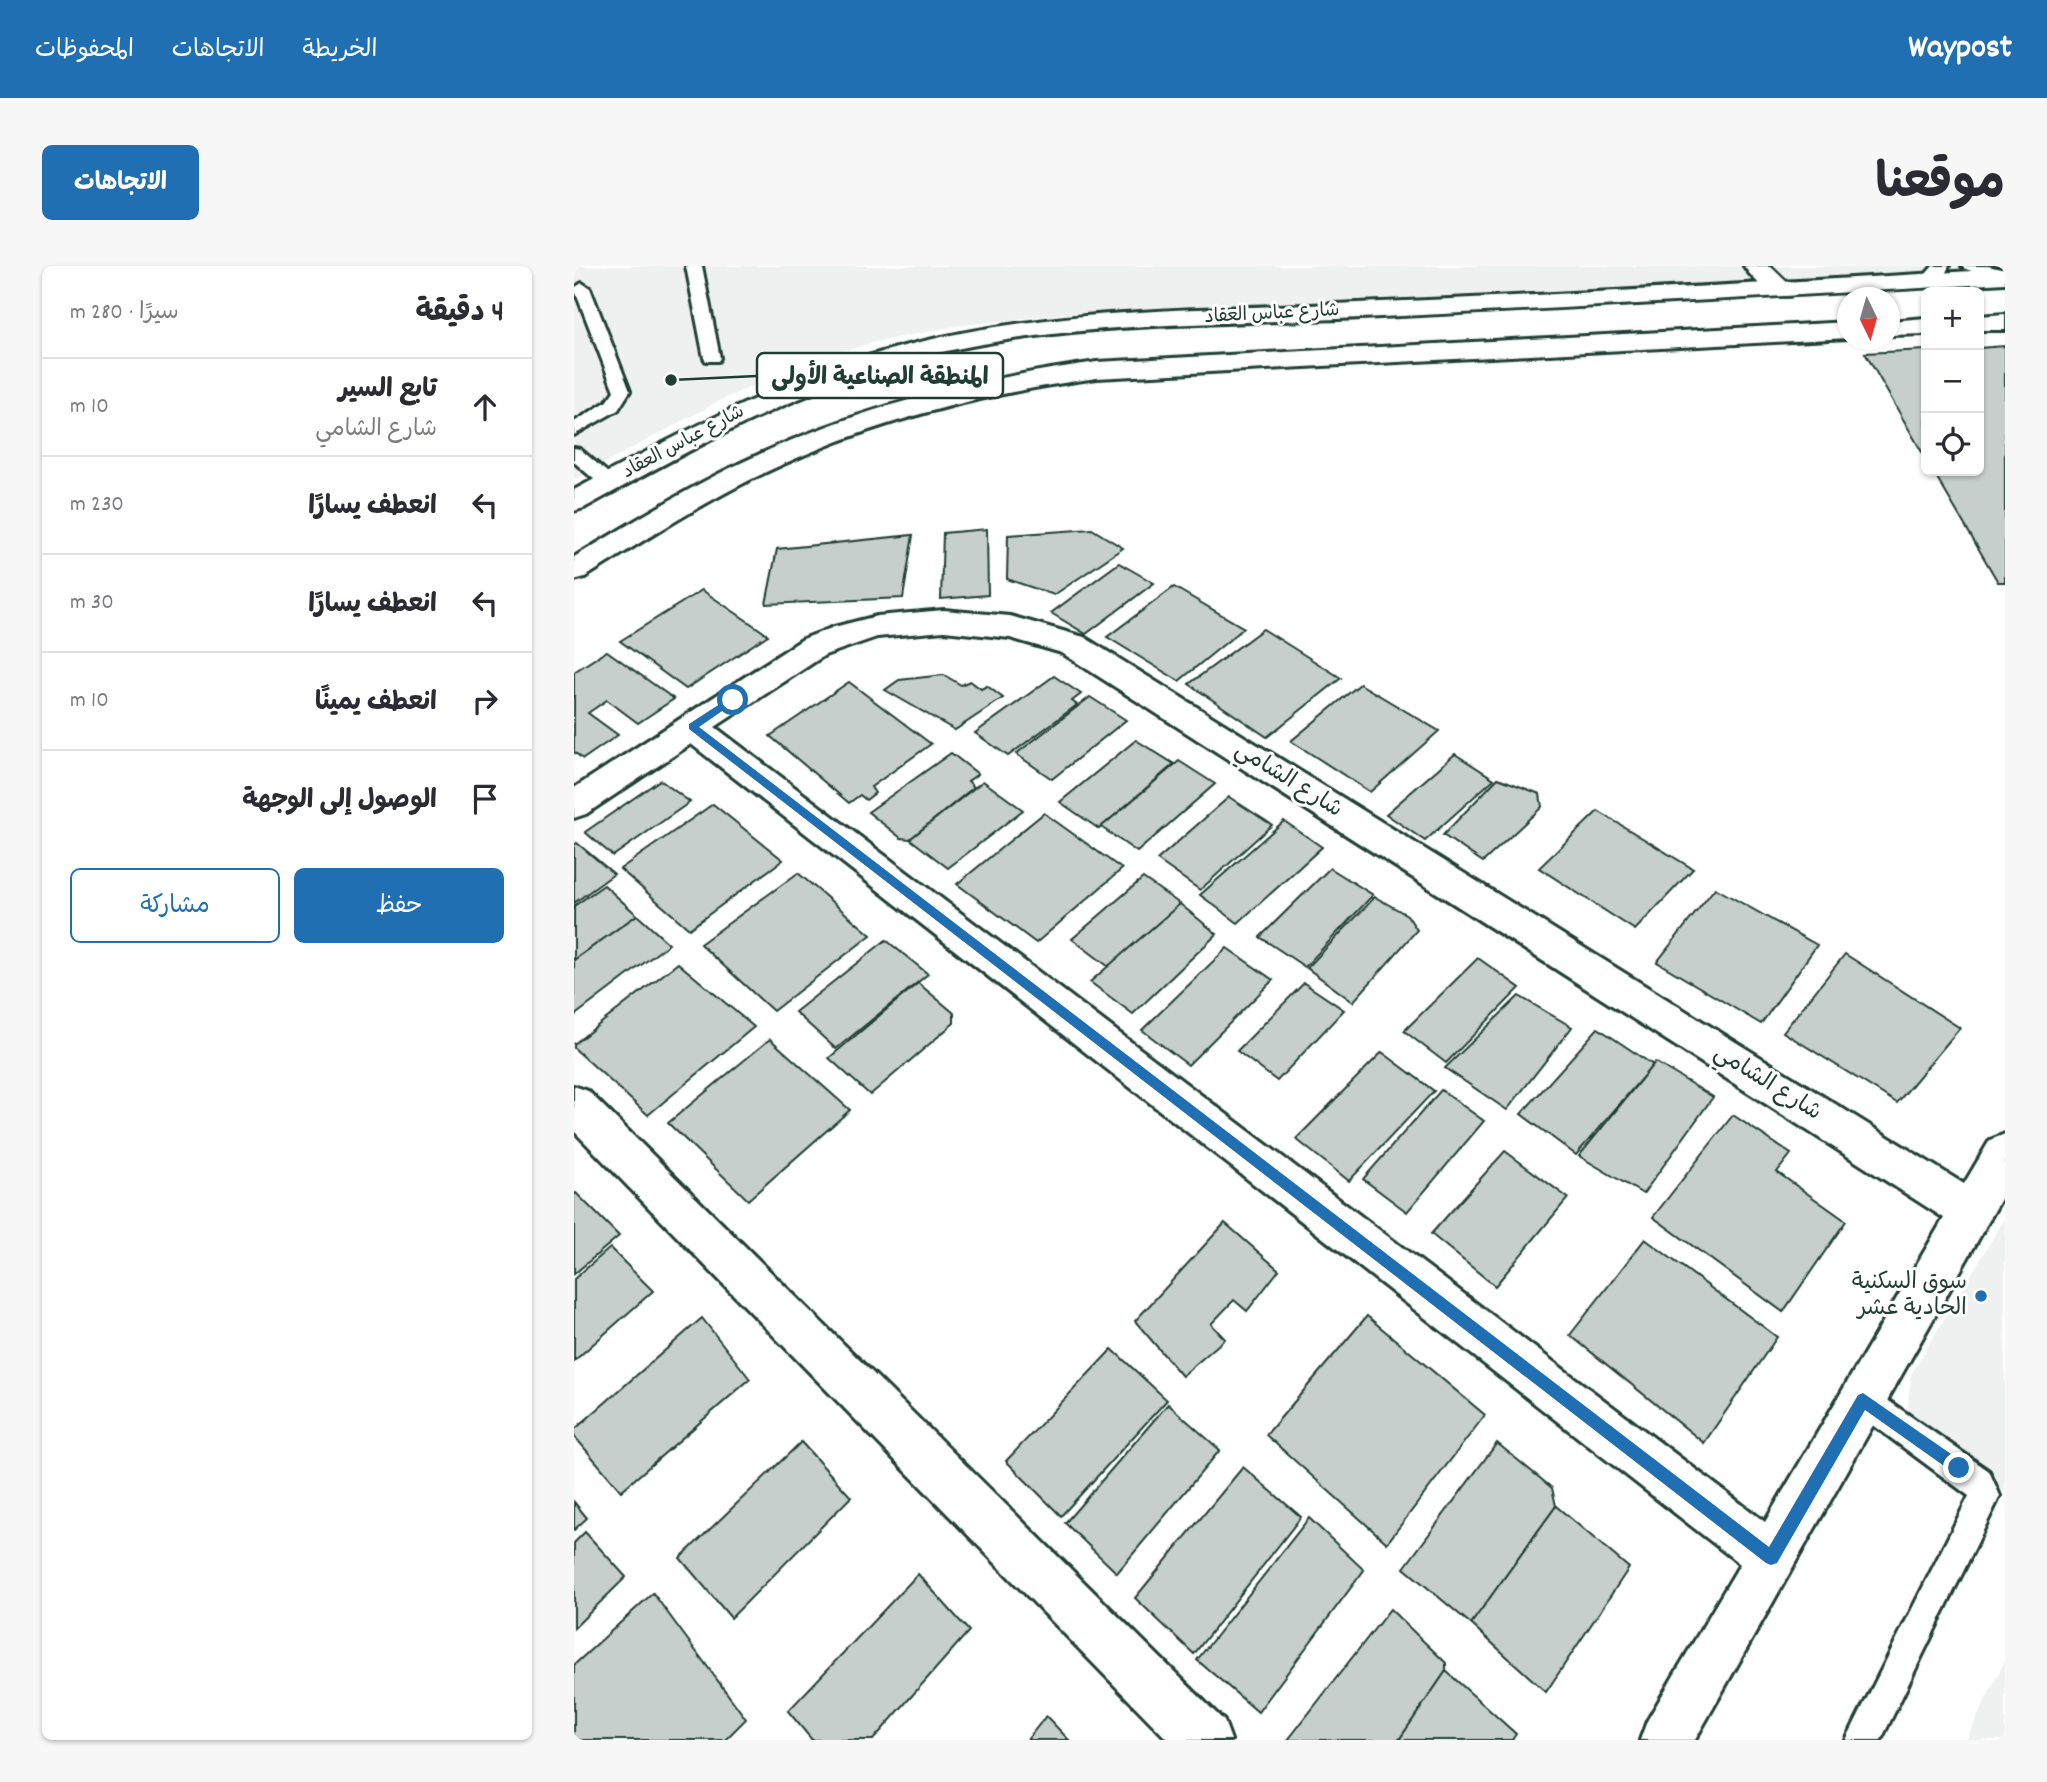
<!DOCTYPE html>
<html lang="ar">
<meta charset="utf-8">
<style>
body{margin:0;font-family:Dekko,"Playpen Sans Arabic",sans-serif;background:#f7f7f7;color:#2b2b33;direction:rtl}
.controls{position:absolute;right:21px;top:21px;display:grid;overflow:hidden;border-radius:10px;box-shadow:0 2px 5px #0004}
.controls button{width:63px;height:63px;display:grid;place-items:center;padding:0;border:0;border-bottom:2px solid #e1e1e2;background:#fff;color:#2b2b33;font:35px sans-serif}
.compass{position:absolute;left:1263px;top:21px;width:63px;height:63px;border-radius:50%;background:#fff;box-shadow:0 2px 5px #0004;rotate:175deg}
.stop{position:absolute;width:21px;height:21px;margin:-16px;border:5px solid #1f6fb2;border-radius:50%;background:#fff}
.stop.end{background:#1f6fb2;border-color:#fff;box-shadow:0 2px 7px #0008}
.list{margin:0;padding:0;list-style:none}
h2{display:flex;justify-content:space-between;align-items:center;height:91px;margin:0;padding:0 28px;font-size:30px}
h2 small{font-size:23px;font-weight:400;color:#7c7c81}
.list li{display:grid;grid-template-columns:46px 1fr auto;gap:21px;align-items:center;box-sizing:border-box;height:98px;padding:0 28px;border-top:2px solid #e1e1e2}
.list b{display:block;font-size:26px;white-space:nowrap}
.list p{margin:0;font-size:23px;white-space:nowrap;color:#7c7c81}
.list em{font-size:23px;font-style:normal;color:#7c7c81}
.actions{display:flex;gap:14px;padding:21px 28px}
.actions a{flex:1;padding:16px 0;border:2px solid #1f6fb2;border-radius:10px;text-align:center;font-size:24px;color:#1f6fb2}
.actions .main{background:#1f6fb2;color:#fff}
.icon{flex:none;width:38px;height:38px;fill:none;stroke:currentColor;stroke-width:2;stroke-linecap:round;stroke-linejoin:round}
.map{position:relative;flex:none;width:1431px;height:1474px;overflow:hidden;direction:ltr;border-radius:10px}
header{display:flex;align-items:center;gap:42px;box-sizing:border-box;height:98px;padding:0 35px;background:#1f6fb2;color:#fff}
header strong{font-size:33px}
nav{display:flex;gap:38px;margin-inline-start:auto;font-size:24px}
.intro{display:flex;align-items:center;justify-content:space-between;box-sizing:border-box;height:168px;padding:0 42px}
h1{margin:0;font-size:49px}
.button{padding:18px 32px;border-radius:10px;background:#1f6fb2;color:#fff;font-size:24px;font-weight:700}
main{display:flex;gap:42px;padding:0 42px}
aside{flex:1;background:#fff;border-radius:10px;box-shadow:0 2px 5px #0004}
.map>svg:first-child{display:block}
</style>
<header>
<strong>Waypost</strong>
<nav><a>الخريطة</a><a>الاتجاهات</a><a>المحفوظات</a></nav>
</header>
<div class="intro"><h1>موقعنا</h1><a class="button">الاتجاهات</a></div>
<main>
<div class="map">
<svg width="1431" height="1474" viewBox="0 0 1431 1474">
<rect width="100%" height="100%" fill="#fff"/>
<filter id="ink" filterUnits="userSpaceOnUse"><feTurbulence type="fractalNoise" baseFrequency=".0143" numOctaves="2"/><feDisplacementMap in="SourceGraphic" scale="14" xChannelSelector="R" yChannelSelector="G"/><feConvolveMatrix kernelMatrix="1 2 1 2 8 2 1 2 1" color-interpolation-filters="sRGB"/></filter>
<g filter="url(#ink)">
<g fill="#eef1f0">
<path d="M0,0H1431V3L487,48L382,60L302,76L240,93L147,134L0,214Z"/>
<path d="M1431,952V1227L1333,1154L1337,1108Z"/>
<path d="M1431,1394V1474H1392Z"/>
</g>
<g fill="#c7cfcc" stroke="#1f3d34" stroke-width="2">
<path d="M1431,80V316H1424L1359,205H1405V82Z"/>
<path d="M1352,84V193L1291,87Z"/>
<path d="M413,263L414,329L367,333L369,267Z"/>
<path d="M518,263L549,282L480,329L433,313L434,269Z"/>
<path d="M339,269L329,332L192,338L203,283Z"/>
<path d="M545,297L580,317L512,368L477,347Z"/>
<path d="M600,321L670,362L605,415L533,371Z"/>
<path d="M128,324L194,369L112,423L46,375Z"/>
<path d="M689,363L767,412L693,471L615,418Z"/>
<path d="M33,385L100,433L64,457L33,434L14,447L44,469L9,493L0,486V406Z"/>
<path d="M370,409L387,419L396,415L407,423L413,420L429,432L381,464L311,424L325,414Z"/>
<path d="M480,410L507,428L498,435L503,439L434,490L401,467Z"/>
<path d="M275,416L357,478L297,521L301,527L292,534L286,529L275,537L196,470Z"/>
<path d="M786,418L865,465L796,526L717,475Z"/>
<path d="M516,431L552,454L478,513L442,488Z"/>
<path d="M562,474L600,498L525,563L486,536Z"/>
<path d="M377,487L404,508L394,515L400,521L336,573L327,572L294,546Z"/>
<path d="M881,488L920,513L851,575L812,548Z"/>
<path d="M605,495L641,518L563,586L527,561Z"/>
<path d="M924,512L966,528L968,541L909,596L869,569Z"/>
<path d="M86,514L116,536L39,590L11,566Z"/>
<path d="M409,515L449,544L374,602L336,573Z"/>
<path d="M655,531L698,559L626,624L583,594Z"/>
<path d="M139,538L209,594L115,663L46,603Z"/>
<path d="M1024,545L1119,603L1061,664L965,602Z"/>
<path d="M470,547L548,603L462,677L383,618Z"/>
<path d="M710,555L748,581L664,657L626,629Z"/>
<path d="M3,577L40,608L0,637V579Z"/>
<path d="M756,602L799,629L731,701L686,671Z"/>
<path d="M224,607L297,669L199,745L126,678Z"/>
<path d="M569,612L606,638L535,701L498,673Z"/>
<path d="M30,619L63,649L0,694V640Z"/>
<path d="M1141,622L1243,679L1187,758L1083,696Z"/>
<path d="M801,631L833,649L843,664L779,736L733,702Z"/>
<path d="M606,638L643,668L559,748L516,716Z"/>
<path d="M63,649L95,678L0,750V694Z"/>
<path d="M312,674L354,708L262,783L221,746Z"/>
<path d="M653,682L699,714L614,799L568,764Z"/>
<path d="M1271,688L1386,762L1323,837L1209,766Z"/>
<path d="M904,692L946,722L872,797L830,765Z"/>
<path d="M104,697L180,761L74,849L0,782V778Z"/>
<path d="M344,717L380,747V757L296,829L255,792Z"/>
<path d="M730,717L770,744L703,815L663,785Z"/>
<path d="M945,730L998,761L933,844L871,802Z"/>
<path d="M1024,762L1079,799L1002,889L947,848Z"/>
<path d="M196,773L276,844L174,934L94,857Z"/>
<path d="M808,786L860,825L775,915L722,873Z"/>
<path d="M1081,796L1139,831L1069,928L1005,890Z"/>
<path d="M867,824L910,855L833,946L789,913Z"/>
<path d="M1159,849L1217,888L1203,906L1272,955L1209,1046L1079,951Z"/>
<path d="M931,885L994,932L921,1020L857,968Z"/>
<path d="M2,927L45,970L0,1008V929Z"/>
<path d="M651,957L705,1004L673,1045L660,1034L637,1058L651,1073L608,1110L561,1055Z"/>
<path d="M1071,973L1203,1071L1130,1177L996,1069Z"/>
<path d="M36,982L79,1025L0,1095V1013Z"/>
<path d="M793,1050L911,1149L813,1277L692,1169Z"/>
<path d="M128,1052L176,1113L47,1225L0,1170V1164Z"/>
<path d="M538,1083L593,1134L487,1250L432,1195Z"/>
<path d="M594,1138L646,1184L543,1307L491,1257Z"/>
<path d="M227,1176L277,1231L157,1352L106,1292Z"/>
<path d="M923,1177L978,1222L982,1240L897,1358L830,1302Z"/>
<path d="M669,1201L727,1251L620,1388L561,1332Z"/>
<path d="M0,1236L13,1252L0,1264Z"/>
<path d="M982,1240L1055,1302L972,1426L897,1358Z"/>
<path d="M735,1252L790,1304L684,1446L623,1394Z"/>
<path d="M11,1266L52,1311L0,1362V1277Z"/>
<path d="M344,1308L395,1365L299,1474H238L214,1445Z"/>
<path d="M79,1327L172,1453L151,1474H0V1399Z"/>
<path d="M816,1343L872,1397V1405L825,1474H714Z"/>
<path d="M872,1405L942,1468L938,1474H825Z"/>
<path d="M472,1450L495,1474H453Z"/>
</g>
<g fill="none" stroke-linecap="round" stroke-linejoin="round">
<defs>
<g id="service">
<path d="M112,0H128L146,92L144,95H132L130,92Z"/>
<path d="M1359,0H1375C1371,11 1361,21 1349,18L1346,15Z"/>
<path d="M1388,0H1414L1431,4V14L1391,3Z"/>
<path d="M8,17L16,22L56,125L44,144L0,169V156L32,136L40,125L0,22Z"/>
<path d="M0,182L6,183L41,213L44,217L41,221H29L0,196Z"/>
<path d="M1289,1119L1299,1124L1415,1205L1426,1230L1307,1474H1272L1395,1230L1279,1144L1274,1134L1279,1124Z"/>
</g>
<g id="minor">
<path d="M1170,0H1196L1221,24L1218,29C1199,34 1180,15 1170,0Z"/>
<path d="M370,344L436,350L510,371L1390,918L1416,874L1431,868V926L1121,1474H1066L1073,1455L1166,1298L117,478L12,548L0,552V522L229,373L260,361L303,350ZM370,365L436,372L488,387L1370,952L1191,1256L141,461L251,389L303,371Z"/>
<path d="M0,820L14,825L650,1455L657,1474H594L0,865Z"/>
</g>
<g id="tertiary">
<path d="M1431,3V17C1216,30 1002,42 787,52C639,59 488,55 343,92C224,123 117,183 10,242L0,245V224C106,167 213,110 330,80C478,41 632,44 784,37C1000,28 1215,16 1431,3Z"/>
<path d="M1431,48V64H1405V50Z"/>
<path d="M1352,52V68L1316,69V55Z"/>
<path d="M1274,56V72L523,112C413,127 307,153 205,200C137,231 74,272 11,311L0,314V291C61,255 121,217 186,188C293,139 407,112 523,96Z"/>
</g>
</defs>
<use href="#service" stroke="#1f3d34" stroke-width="6"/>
<use href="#minor" stroke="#1f3d34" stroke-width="6"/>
<use href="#tertiary" stroke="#1f3d34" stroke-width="6"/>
<use href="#service" fill="#fff" fill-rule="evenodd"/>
<use href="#minor" fill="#fff" fill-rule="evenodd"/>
<use href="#tertiary" fill="#fff" fill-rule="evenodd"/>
</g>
</g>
<path fill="#1f6fb2" d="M155,432L164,434L125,461L1195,1281L1284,1129L1289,1127L1390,1197V1207H1380L1291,1144L1203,1297L1197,1299L1192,1297L115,463V458Z"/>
<circle fill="#1f6fb2" stroke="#fff" stroke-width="2.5" cx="1407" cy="1030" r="7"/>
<g text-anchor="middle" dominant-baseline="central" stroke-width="6" stroke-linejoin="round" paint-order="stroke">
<g font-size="19" fill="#1f3d34" stroke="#fff">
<text transform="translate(698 49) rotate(-3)">شارع عباس العقاد</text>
<text transform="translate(110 177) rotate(-28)">شارع عباس العقاد</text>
</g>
<g font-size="23" fill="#1f3d34" stroke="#fff">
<text transform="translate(714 515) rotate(32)">شارع الشامي</text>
<text transform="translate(1193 818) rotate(32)">شارع الشامي</text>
</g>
<g font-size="23" fill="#1f3d34" stroke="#fff" text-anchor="end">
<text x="1393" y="1017">سوق السكنية<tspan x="1393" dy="26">الحادية عشر</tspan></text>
</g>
</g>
<path fill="none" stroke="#1f3d34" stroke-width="2.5" d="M97 114L183 110"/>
<circle fill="#1f3d34" stroke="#fff" stroke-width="2.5" cx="97" cy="114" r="7"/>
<rect fill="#fff" stroke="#1f3d34" stroke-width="2.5" x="183" y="87" width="246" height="45" rx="7"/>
<g font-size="24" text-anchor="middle" font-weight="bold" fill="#1f3d34">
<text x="306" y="118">المنطقة الصناعية الأولى</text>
</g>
</svg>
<div class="controls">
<button>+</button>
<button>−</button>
<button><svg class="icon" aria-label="locate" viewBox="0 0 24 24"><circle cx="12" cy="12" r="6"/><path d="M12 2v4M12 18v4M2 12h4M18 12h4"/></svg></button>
</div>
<svg class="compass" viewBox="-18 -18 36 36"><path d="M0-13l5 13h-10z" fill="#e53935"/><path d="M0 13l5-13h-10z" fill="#7c7c81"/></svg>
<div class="stop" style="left:159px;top:434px"></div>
<div class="stop end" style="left:1385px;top:1202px"></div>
</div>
<aside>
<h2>4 دقيقة<small>سيرًا · 280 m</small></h2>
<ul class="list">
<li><svg class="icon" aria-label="ahead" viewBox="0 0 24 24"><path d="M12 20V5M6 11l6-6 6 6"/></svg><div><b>تابع السير</b><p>شارع الشامي</p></div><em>10 m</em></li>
<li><svg class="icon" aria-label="left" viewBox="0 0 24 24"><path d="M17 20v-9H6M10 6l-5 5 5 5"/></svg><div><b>انعطف يسارًا</b></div><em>230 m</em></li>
<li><svg class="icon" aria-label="left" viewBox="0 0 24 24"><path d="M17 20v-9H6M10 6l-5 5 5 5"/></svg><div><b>انعطف يسارًا</b></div><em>30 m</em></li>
<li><svg class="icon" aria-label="right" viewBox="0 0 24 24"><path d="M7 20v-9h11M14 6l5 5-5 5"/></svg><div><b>انعطف يمينًا</b></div><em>10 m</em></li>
<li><svg class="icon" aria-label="arrive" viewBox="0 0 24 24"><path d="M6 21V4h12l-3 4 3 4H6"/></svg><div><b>الوصول إلى الوجهة</b></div></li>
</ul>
<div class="actions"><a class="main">حفظ</a><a>مشاركة</a></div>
</aside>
</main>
